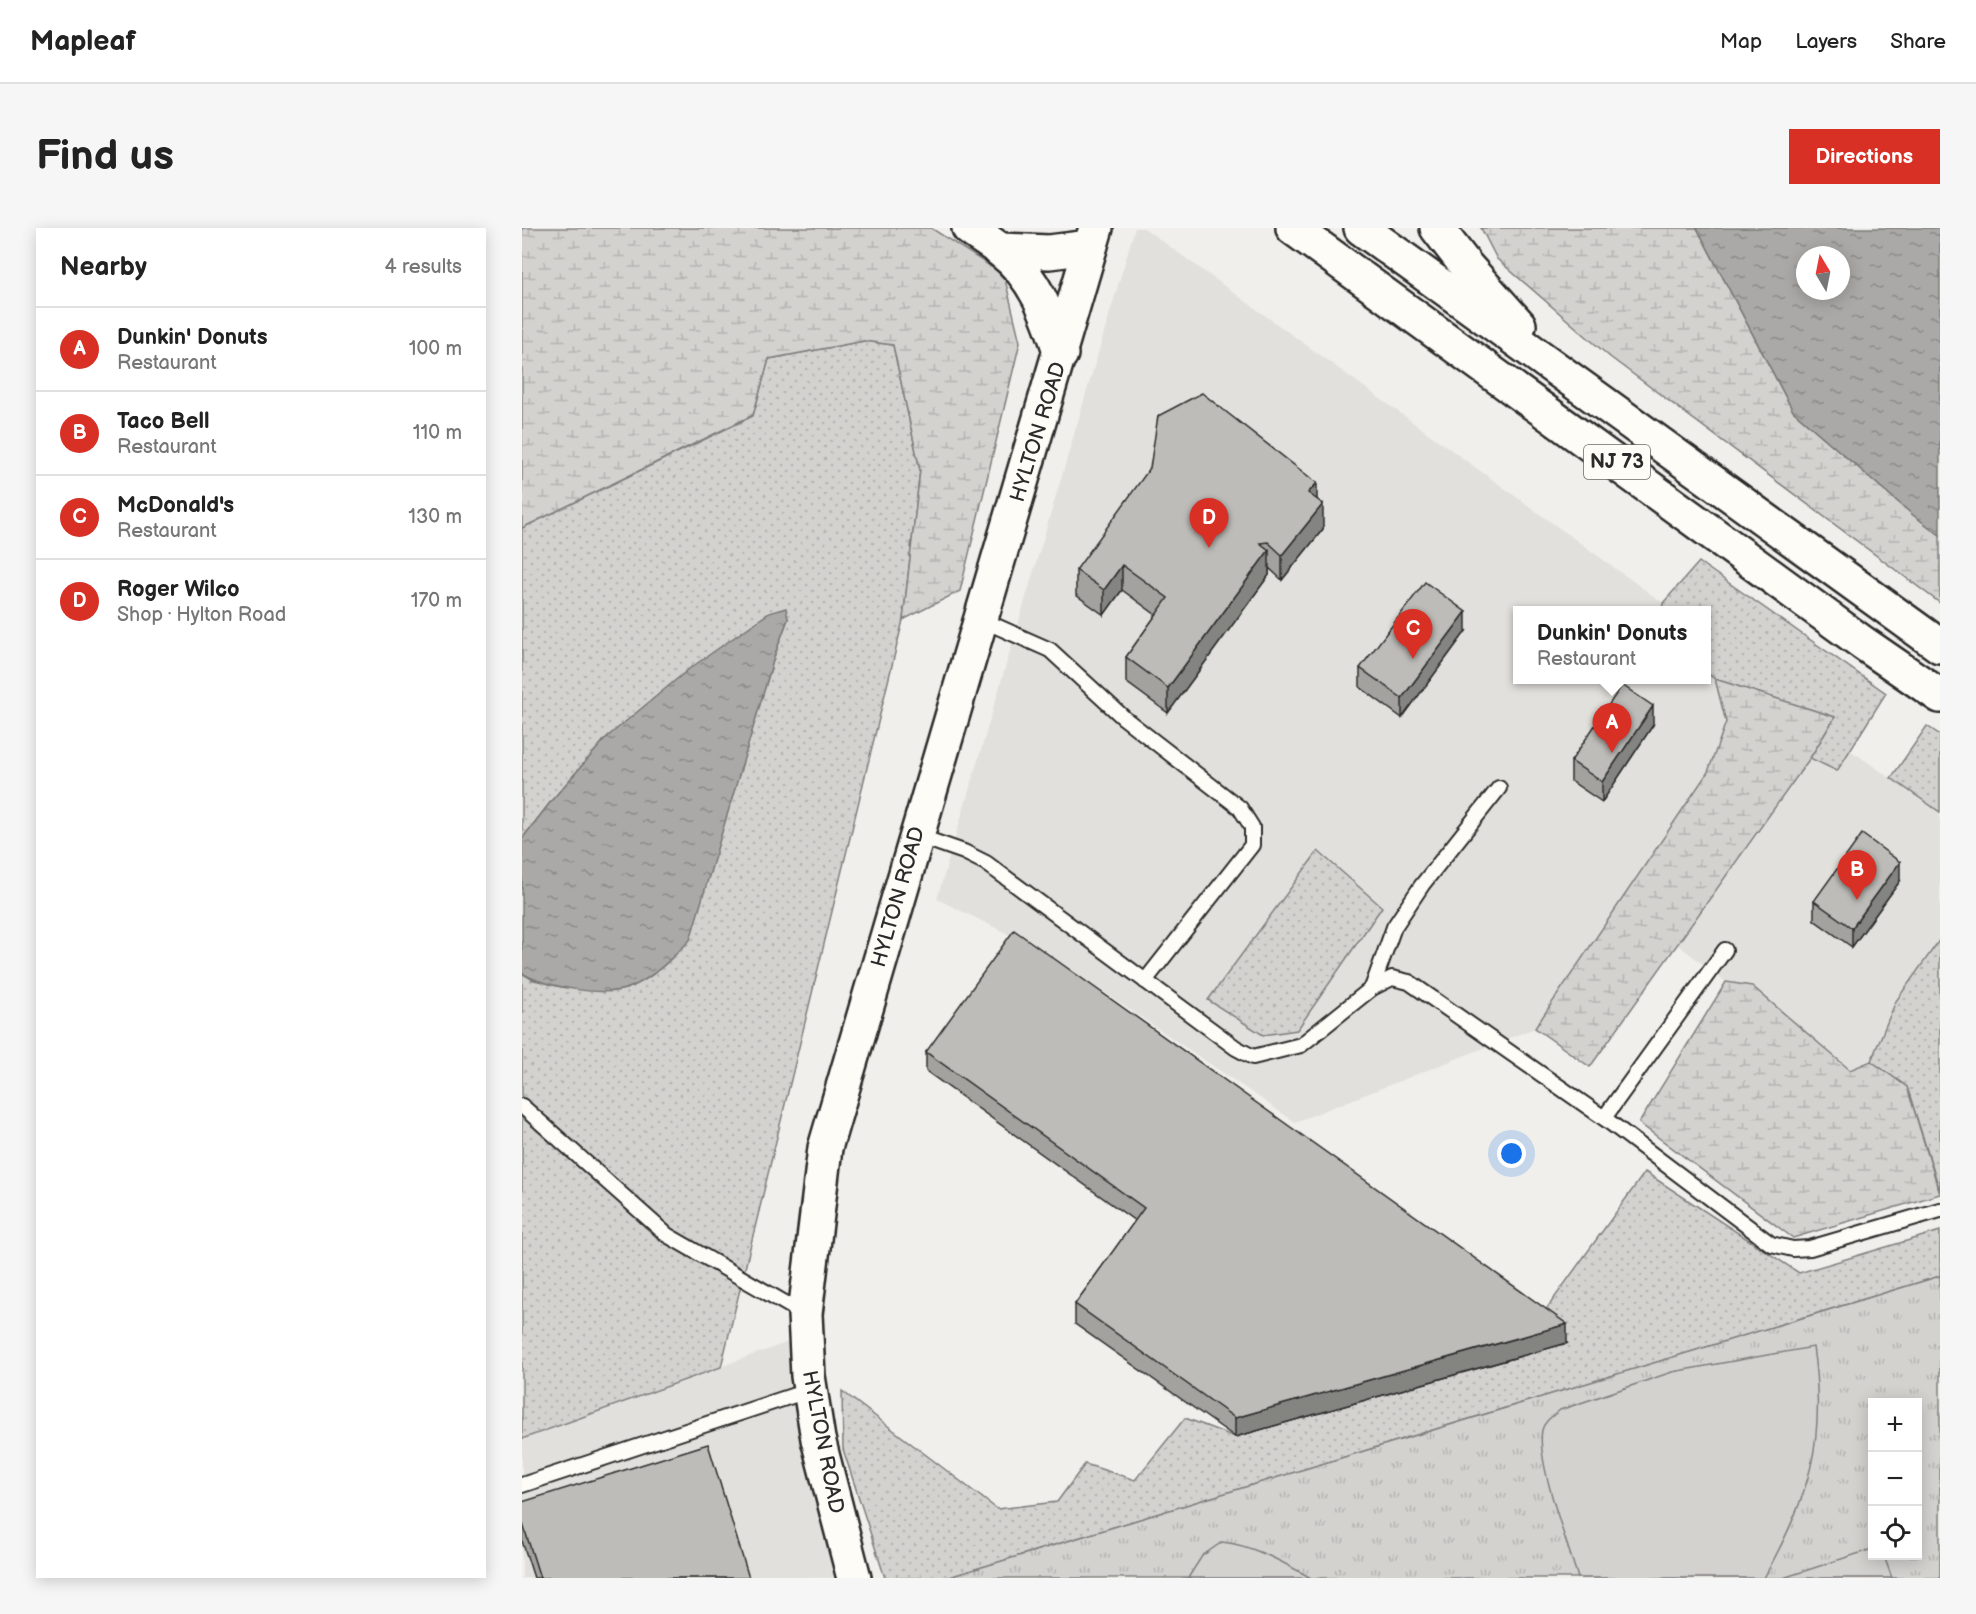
<!DOCTYPE html>
<meta charset="utf-8">
<style>
body{margin:0;font-family:"Balsamiq Sans",sans-serif;background:#f6f6f6;color:#222}
.controls{position:absolute;right:18px;bottom:18px;display:grid;overflow:hidden;border-radius:0px;box-shadow:0 3px 15px #0003}
.controls button{width:54px;height:54px;display:grid;place-items:center;padding:0;border:0;border-bottom:2px solid #e0e0e0;background:#fff;color:#222;font:30px sans-serif}
.compass{position:absolute;left:1274px;top:18px;width:54px;height:54px;border-radius:50%;background:#fff;box-shadow:0 3px 15px #0003;rotate:350deg}
.you{position:absolute;left:990px;top:926px;width:21px;height:21px;margin:-15px;border:4px solid #fff;border-radius:50%;background:#1a73e8;box-shadow:0 0 0 9px #1a73e833}
.badge{display:grid;place-items:center;width:39px;height:39px;border-radius:50%;background:#d93025;color:#fff;font-size:20px;font-weight:700}
.pin{position:absolute;translate:-50% -50px;filter:drop-shadow(0 2px 3px #0008)}
.pin::after{content:'';position:absolute;top:32px;width:21px;height:18px;background:inherit;clip-path:polygon(0 0,100% 0,50% 100%)}
.popup{position:absolute;left:991px;top:378px;width:198px;height:78px;box-sizing:border-box;display:grid;place-content:center;border-radius:0px;background:#fff;filter:drop-shadow(0 2px 4px #0005);font-size:20px;white-space:nowrap;color:#767676}
.popup b{font-size:22px;color:#222}
.popup::after{content:'';position:absolute;left:50%;top:100%;margin-left:-12px;border:12px solid transparent;border-top-color:#fff}
.list{margin:0;padding:0;list-style:none}
h2{display:flex;justify-content:space-between;align-items:center;height:78px;margin:0;padding:0 24px;font-size:26px}
h2 small{font-size:20px;font-weight:400;color:#767676}
.list li{display:grid;grid-template-columns:39px 1fr auto;gap:18px;align-items:center;box-sizing:border-box;height:84px;padding:0 24px;border-top:2px solid #e0e0e0}
.list b{display:block;font-size:22px;white-space:nowrap}
.list p{margin:0;font-size:20px;white-space:nowrap;color:#767676}
.list em{font-size:20px;font-style:normal;color:#767676}
.icon{flex:none;width:33px;height:33px;fill:none;stroke:currentColor;stroke-width:2;stroke-linecap:round;stroke-linejoin:round}
.map{position:relative;flex:none;width:1418px;height:1350px;overflow:hidden;border-radius:0px}
header{display:flex;align-items:center;gap:36px;box-sizing:border-box;height:84px;padding:0 30px;background:#fff;border-bottom:2px solid #e0e0e0}
header strong{font-size:28px}
nav{display:flex;gap:33px;margin-inline-start:auto;font-size:21px}
.intro{display:flex;align-items:center;justify-content:space-between;box-sizing:border-box;height:144px;padding:0 36px}
h1{margin:0;font-size:42px}
.button{padding:15px 27px;border-radius:0px;background:#d93025;color:#fff;font-size:21px;font-weight:700}
main{display:flex;gap:36px;padding:0 36px}
aside{flex:1;background:#fff;border-radius:0px;box-shadow:0 3px 15px #0003}
.map>svg:first-child{display:block}
</style>
<header>
<strong>Mapleaf</strong>
<nav><a>Map</a><a>Layers</a><a>Share</a></nav>
</header>
<div class="intro"><h1>Find us</h1><a class="button">Directions</a></div>
<main>
<aside>
<h2>Nearby<small>4 results</small></h2>
<ul class="list">
<li><span class="badge">A</span><div><b>Dunkin' Donuts</b><p>Restaurant</p></div><em>100 m</em></li>
<li><span class="badge">B</span><div><b>Taco Bell</b><p>Restaurant</p></div><em>110 m</em></li>
<li><span class="badge">C</span><div><b>McDonald's</b><p>Restaurant</p></div><em>130 m</em></li>
<li><span class="badge">D</span><div><b>Roger Wilco</b><p>Shop · Hylton Road</p></div><em>170 m</em></li>
</ul>
</aside>
<div class="map">
<svg width="1418" height="1350" viewBox="0 0 1418 1350">
<defs>
<pattern id="grass-dots" width="8" height="8" patternUnits="userSpaceOnUse" patternTransform="scale(1.5)"><rect width="8" height="8" fill="#d3d2cf"/><path d="M2 2h.1M6 6h.1" fill="none" stroke="#b5b4b2" stroke-width="1.8" stroke-linecap="round"/></pattern>
<pattern id="wetland-marsh" width="20" height="14" patternUnits="userSpaceOnUse" patternTransform="scale(1.5)"><rect width="20" height="14" fill="#d3d2cf"/><path d="M1 5h8M5 5V1M11 12h8M15 12V8" fill="none" stroke="#b5b4b2"/></pattern>
<pattern id="park-tufts" width="24" height="20" patternUnits="userSpaceOnUse" patternTransform="scale(1.5)"><rect width="24" height="20" fill="#d3d2cf"/><path d="M3 7l-1-3M5 7V3M7 7l1-3M15 17l-1-3M17 17v-4M19 17l1-3" fill="none" stroke="#b5b4b2"/></pattern>
<pattern id="water-ripples" width="26" height="14" patternUnits="userSpaceOnUse" patternTransform="scale(1.5)"><rect width="26" height="14" fill="#aaa9a7"/><path d="M2 4q2-2 4 0t4 0M15 11q2-2 4 0t4 0" fill="none" stroke="#8b8a88"/></pattern>
</defs>
<rect width="100%" height="100%" fill="#f0efeb"/>
<filter id="ink" filterUnits="userSpaceOnUse"><feTurbulence type="fractalNoise" baseFrequency=".0167" numOctaves="2"/><feDisplacementMap in="SourceGraphic" scale="12" xChannelSelector="R" yChannelSelector="G"/><feConvolveMatrix kernelMatrix="1 2 1 2 8 2 1 2 1" color-interpolation-filters="sRGB"/></filter>
<g filter="url(#ink)">
<g fill="#e1e0dc">
<path d="M613,0H622L1141,375L1140,382H996V452H1184L1185,445L1193,451L1204,494L1186,544L1013,800L773,894L523,724L415,671Z"/>
<path d="M1328,522L1418,584V711L1374,773L1349,833L1328,843L1230,758L1204,754L1155,716L1288,530L1315,543Z"/>
<path d="M283,1108L332,1350H0V1211Z"/>
</g>
<g fill="url(#grass-dots)" stroke="#7f7e7d" stroke-width="1.5">
<path d="M342,113L371,117L398,242L381,392L199,1139L0,1211V745L11,752C37,756 85,769 109,759C132,750 151,729 167,712L253,426L266,391L85,509L30,572L0,611V300L231,188L247,131Z"/>
<path d="M1177,334L1364,465L1315,543L1288,530L1313,489L1193,451L1185,445L1184,382H1140L1141,375Z"/>
<path d="M1405,498L1418,507V584L1369,550Z"/>
<path d="M796,623L860,679L775,802L741,807L686,772Z"/>
<path d="M1418,711V963L1385,859L1349,833L1374,773Z"/>
<path d="M1123,944L1277,1045L1418,1003V1048L424,1350H363L321,1221L320,1163L475,1281L535,1274L563,1236L613,1252L663,1190L713,1209L1044,1115L1015,1094Z"/>
</g>
<g fill="url(#wetland-marsh)" stroke="#7f7e7d" stroke-width="1.5">
<path d="M0,0H409L482,47L498,114L438,363L381,392L398,242L371,117L342,113L247,131L231,187L0,300Z"/>
<path d="M959,0H1175L1271,183L1391,287L1418,307V375L1088,129L975,31Z"/>
<path d="M1193,451L1313,489L1288,530L1068,839L1013,800L1186,544L1204,494Z"/>
<path d="M1204,754L1230,758L1328,842L1349,833L1385,859L1418,966L1271,1010L1117,895Z"/>
</g>
<path fill="url(#park-tufts)" stroke="#7f7e7d" stroke-width="1.5" fill-rule="evenodd" d="M1418,1048V1350H424ZM1350,1174H1396V1328H1350Z"/>
<g fill="#d3d2cf" stroke="#7f7e7d" stroke-width="1.5">
<path d="M1291,1119C1305,1215 1287,1267 1242,1350H1056C1046,1317 1014,1233 1020,1202C1022,1193 1031,1188 1038,1182L1150,1144Z"/>
<path d="M700,1314C731,1317 762,1335 789,1350H666L680,1328Z"/>
<path d="M1350,1321V1328H1362L1370,1350H1261Z"/>
</g>
<g fill="url(#water-ripples)" stroke="#777775" stroke-width="1.5" fill-rule="evenodd">
<path d="M1175,0H1418V307L1391,287L1271,183ZM1283,27H1319V63H1283Z"/>
<path d="M264,380L266,391L253,426L168,712C151,729 132,749 109,759C84,770 23,759 0,745V611L30,572L85,509L167,441L247,385Z"/>
</g>
<g fill="none" stroke-linecap="round" stroke-linejoin="round">
<defs>
<g id="service">
<path d="M458,391L528,422L602,490L718,580L730,599V617L623,753"/>
<path d="M396,608L442,624L464,635L714,820L731,829L779,817L850,760L870,750L887,754L1082,890L1249,1016L1271,1021L1288,1020L1418,982"/>
<path d="M850,760L872,699L900,657L977,560"/>
<path d="M0,878L145,1007L282,1086"/>
<path d="M1082,890L1203,722"/>
<path d="M0,1257L288,1162"/>
</g>
<path id="tertiary" d="M332,1350L296,1211L286,1148L283,1086L303,920L574,0"/>
<g id="trunk">
<path d="M447,0C457,8 468,14 478,22C513,48 526,86 539,126"/>
<path d="M771,0L1341,415L1418,468"/>
<path d="M839,0L1418,418"/>
<path d="M915,0L945,39L997,97"/>
<path d="M479,22L527,24L568,19"/>
</g>
</defs>
<use href="#service" stroke="#2b2b2b" stroke-width="18"/>
<use href="#tertiary" stroke="#2b2b2b" stroke-width="38"/>
<use href="#trunk" stroke="#2b2b2b" stroke-width="38"/>
<use href="#service" stroke="#fdfcf7" stroke-width="14"/>
<use href="#tertiary" stroke="#fdfcf7" stroke-width="33"/>
<use href="#trunk" stroke="#fdfcf7" stroke-width="33"/>
</g>
<g fill="#a3a29e" stroke="#2b2b2b" stroke-width="1.5">
<path d="M795,271L801,301L760,352L747,340V347L646,485L604,454V429L634,387L600,362L582,387L554,367V342Z"/>
<path d="M944,403L880,490L838,459V440Z"/>
<path d="M1131,497L1080,574L1049,553V533Z"/>
<path d="M1378,653L1330,719L1292,692V673Z"/>
<path d="M404,824L1045,1115L713,1209L553,1096V1076L613,993L404,843Z"/>
<path d="M0,1274L227,1350H12L0,1313Z"/>
</g>
<g fill="#848481" stroke="#2b2b2b" stroke-width="1.5">
<path d="M795,255V280L786,265Z"/>
<path d="M801,276V301L760,352V327Z"/>
<path d="M747,322V347L646,485V460Z"/>
<path d="M600,337V362L582,387V362Z"/>
<path d="M944,384V403L880,490V470Z"/>
<path d="M1131,478V497L1080,574V554Z"/>
<path d="M1378,634V653L1330,719V700Z"/>
<path d="M1045,1096V1115L713,1209V1190Z"/>
</g>
<g fill="#bdbcb8" stroke="#2b2b2b" stroke-width="1.5">
<path d="M680,165L795,255L786,265L801,276L760,327L746,314L738,315L747,322L646,460L604,429L646,370L600,337L582,362L554,342L628,240L636,188Z"/>
<path d="M903,354L944,384L880,470L838,440Z"/>
<path d="M1100,457L1131,478L1080,554L1049,533Z"/>
<path d="M1340,606L1378,634L1330,700L1292,673Z"/>
<path d="M492,702L1045,1096L713,1190L553,1076L622,980L404,824Z"/>
<path d="M186,1216L227,1350H18L0,1293V1274Z"/>
</g>
</g>
<g text-anchor="middle" dominant-baseline="central" stroke-width="5" stroke-linejoin="round" paint-order="stroke">
<rect fill="#fdfcf7" stroke="#6a6a68" stroke-width="1.5" x="1062" y="217" width="66" height="34" rx="4.5"/>
<g font-size="20" font-weight="bold" fill="#2b2b2b">
<text x="1095" y="234">NJ 73</text>
</g>
<g font-size="21" fill="#2b2b2b" stroke="#fdfcf7">
<text transform="translate(516 204) rotate(-73)">HYLTON ROAD</text>
<text transform="translate(376 669) rotate(-74)">HYLTON ROAD</text>
<text transform="translate(301 1214) rotate(79)">HYLTON ROAD</text>
</g>
</g>
</svg>
<div class="controls">
<button>+</button>
<button>−</button>
<button><svg class="icon" aria-label="locate" viewBox="0 0 24 24"><circle cx="12" cy="12" r="6"/><path d="M12 2v4M12 18v4M2 12h4M18 12h4"/></svg></button>
</div>
<svg class="compass" viewBox="-18 -18 36 36"><path d="M0-13l5 13h-10z" fill="#e53935"/><path d="M0 13l5-13h-10z" fill="#767676"/></svg>
<div class="you"></div>
<div class="pin badge" style="left:1090px;top:525px">A</div>
<div class="popup"><b>Dunkin' Donuts</b>Restaurant</div>
<div class="pin badge" style="left:1335px;top:672px">B</div>
<div class="pin badge" style="left:891px;top:431px">C</div>
<div class="pin badge" style="left:687px;top:320px">D</div>
</div>
</main>
